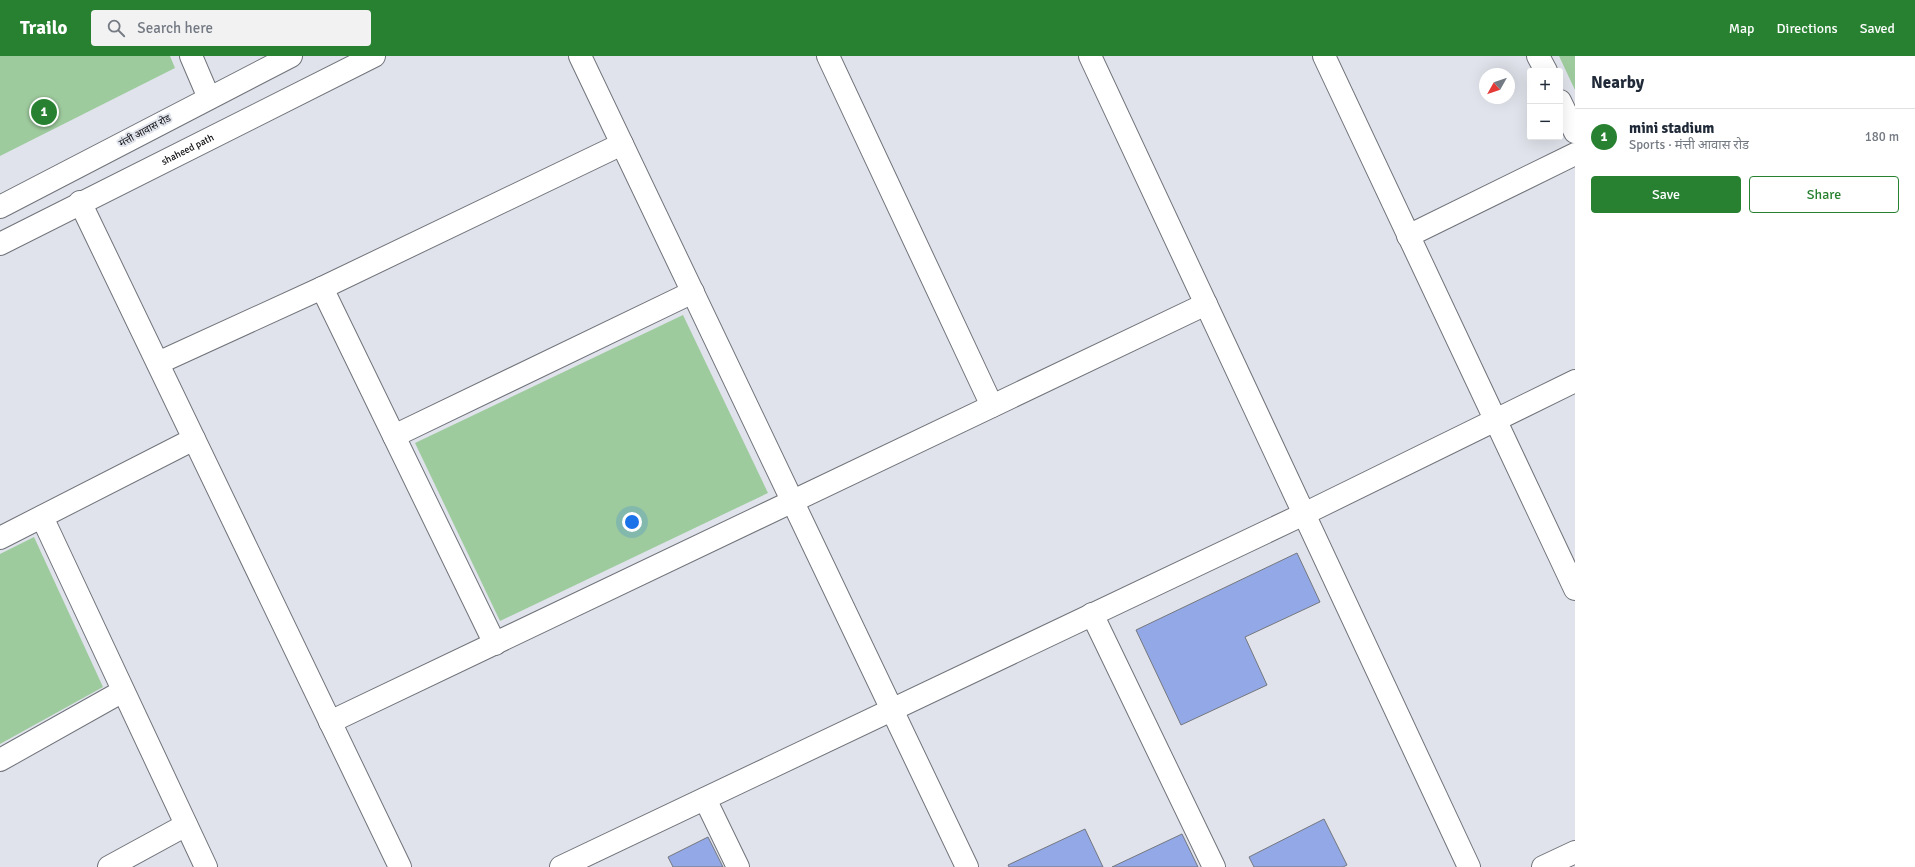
<!DOCTYPE html>
<meta charset="utf-8">
<style>
body{margin:0;font-family:Signika,"Noto Sans Devanagari",sans-serif;background:#f2f2f3;color:#1f2937}
.controls{position:absolute;right:12px;top:12px;display:grid;overflow:hidden;border-radius:4px;box-shadow:0 4px 16px #0002}
.controls button{width:36px;height:36px;display:grid;place-items:center;padding:0;border:0;border-bottom:1px solid #e0e1e3;background:#fff;color:#1f2937;font:20px sans-serif}
.compass{position:absolute;left:1479px;top:12px;width:36px;height:36px;border-radius:50%;background:#fff;box-shadow:0 4px 16px #0002;rotate:230deg}
.you{position:absolute;left:632px;top:466px;width:14px;height:14px;margin:-10px;border:3px solid #fff;border-radius:50%;background:#1a73e8;box-shadow:0 0 0 6px #1a73e833}
.badge{display:grid;place-items:center;width:26px;height:26px;border-radius:50%;background:#288131;color:#fff;font-size:13px;font-weight:700}
.pin{position:absolute;translate:-50% -50%;border:2px solid #fff;box-shadow:0 1px 4px #0006}
.list{margin:0;padding:0;list-style:none}
h2{display:flex;justify-content:space-between;align-items:center;height:52px;margin:0;padding:0 16px;font-size:17px}
h2 small{font-size:13px;font-weight:400;color:#747a83}
.list li{display:grid;grid-template-columns:26px 1fr auto;gap:12px;align-items:center;box-sizing:border-box;height:56px;padding:0 16px;border-top:1px solid #e0e1e3}
.list b{display:block;font-size:15px;white-space:nowrap}
.list p{margin:0;font-size:13px;white-space:nowrap;color:#747a83}
.list em{font-size:13px;font-style:normal;color:#747a83}
.actions{display:flex;gap:8px;padding:12px 16px}
.actions a{flex:1;padding:9px 0;border:1px solid #288131;border-radius:4px;text-align:center;font-size:14px;color:#288131}
.actions .main{background:#288131;color:#fff}
.icon{flex:none;width:22px;height:22px;fill:none;stroke:currentColor;stroke-width:2;stroke-linecap:round;stroke-linejoin:round}
.map{position:relative;flex:none;width:1575px;height:811px;overflow:hidden}
header{display:flex;align-items:center;gap:24px;box-sizing:border-box;height:56px;padding:0 20px;background:#288131;color:#fff}
header strong{font-size:19px}
nav{display:flex;gap:22px;margin-inline-start:auto;font-size:14px}
.search{width:280px;height:36px;background:#f2f2f3;display:flex;align-items:center;gap:10px;box-sizing:border-box;padding:0 14px;border-radius:4px;color:#747a83;font-size:15px}
main{display:flex}
aside{flex:1;background:#fff}
.map>svg:first-child{display:block}
</style>
<header>
<strong>Trailo</strong>
<div class="search"><svg class="icon" aria-label="search" viewBox="0 0 24 24"><circle cx="10" cy="10" r="6"/><path d="M15 15l6 6"/></svg>Search here</div>
<nav><a>Map</a><a>Directions</a><a>Saved</a></nav>
</header>
<main>
<div class="map">
<svg width="1575" height="811" viewBox="0 0 1575 811">
<rect width="100%" height="100%" fill="#e0e3eb"/>
<g fill="#9ecb9e">
<path d="M0,0H170L175,12L0,100Z"/>
<path d="M1559,0H1575V34Z"/>
<path d="M683,259L768,437L500,565L415,387Z"/>
<path d="M34,481L103,631L0,688V498Z"/>
</g>
<g fill="#93a8e6" stroke="#74777e">
<path d="M1297,497L1320,546L1245,581L1267,629L1181,669L1136,574Z"/>
<path d="M1324,763L1347,809L1343,811H1254L1249,801Z"/>
<path d="M1085,773L1103,811H1009L1008,809Z"/>
<path d="M1182,778L1198,811H1112Z"/>
<path d="M708,781L723,811H673L668,801Z"/>
</g>
<g fill="none" stroke-linecap="round" stroke-linejoin="round">
<defs>
<g id="minor">
<path d="M191,0L209,42"/>
<path d="M580,0L967,811"/>
<path d="M828,0L992,350"/>
<path d="M1090,0L1469,811"/>
<path d="M1324,0L1575,533"/>
<path d="M1538,0L1546,15"/>
<path d="M1560,45L1575,76"/>
<path d="M80,146L400,811"/>
<path d="M1408,180L1575,98"/>
<path d="M322,232L495,588"/>
<path d="M158,307L322,232L622,88"/>
<path d="M394,380L693,236"/>
<path d="M42,461L206,811"/>
<path d="M0,482L194,383"/>
<path d="M1092,558L1214,811"/>
<path d="M330,666L1206,248"/>
<path d="M0,704L123,635"/>
<path d="M705,743L738,811"/>
<path d="M109,811L186,769"/>
<path d="M561,811L1304,458L1575,325"/>
<path d="M1543,811L1575,796"/>
</g>
<g id="tertiary">
<path d="M0,151L291,0"/>
<path id="s1" d="M0,188L374,0"/>
</g>
</defs>
<use href="#minor" stroke="#70737a" stroke-width="24"/>
<use href="#tertiary" stroke="#70737a" stroke-width="24"/>
<use href="#minor" stroke="#fff" stroke-width="22"/>
<use href="#tertiary" stroke="#fff" stroke-width="22"/>
</g>
<g text-anchor="middle" dominant-baseline="central" stroke-width="4" stroke-linejoin="round" paint-order="stroke">
<g font-size="10" fill="#0d0e11" stroke="#e0e3eb">
<text transform="translate(145 75) rotate(-28)">मंत्ती आवास रोड</text>
<text stroke="none"><textPath href="#s1" startOffset="210">shaheed path</textPath></text>
</g>
</g>
</svg>
<div class="controls">
<button>+</button>
<button>−</button>
</div>
<svg class="compass" viewBox="-18 -18 36 36"><path d="M0-13l5 13h-10z" fill="#e53935"/><path d="M0 13l5-13h-10z" fill="#747a83"/></svg>
<div class="you"></div>
<div class="pin badge" style="left:44px;top:56px">1</div>
</div>
<aside>
<h2>Nearby<small></small></h2>
<ul class="list">
<li><span class="badge">1</span><div><b>mini stadium</b><p>Sports · मंत्ती आवास रोड</p></div><em>180 m</em></li>
</ul>
<div class="actions"><a class="main">Save</a><a>Share</a></div>
</aside>
</main>
